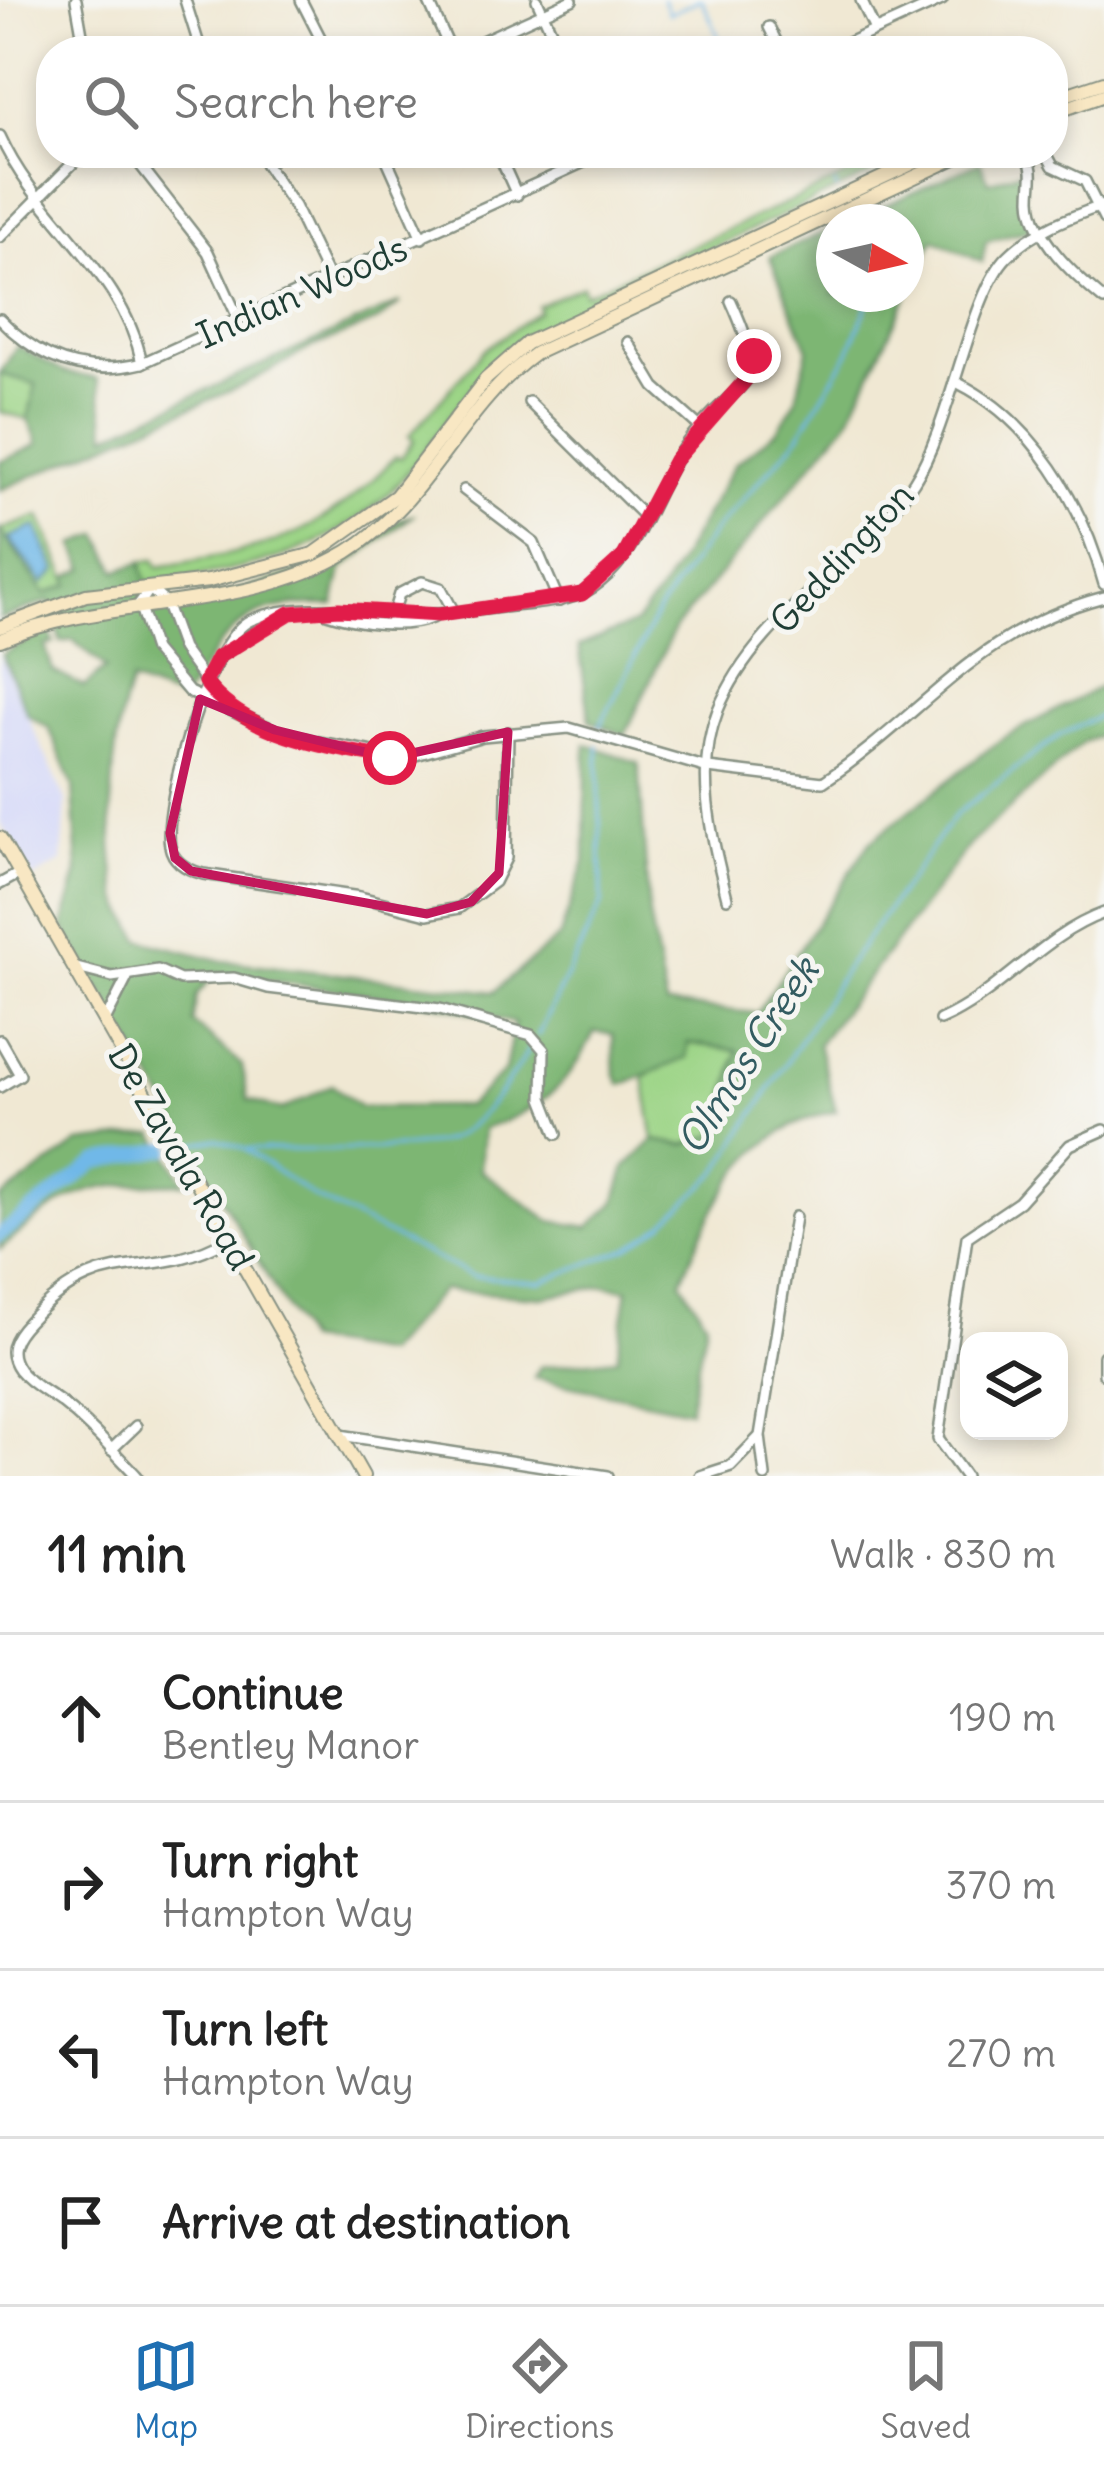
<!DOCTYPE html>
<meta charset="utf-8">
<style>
body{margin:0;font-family:Delius,sans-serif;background:#f2f2f2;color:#222}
.controls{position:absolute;right:36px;bottom:36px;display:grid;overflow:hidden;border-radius:24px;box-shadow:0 6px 18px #0003}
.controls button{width:108px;height:108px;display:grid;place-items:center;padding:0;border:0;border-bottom:3px solid #e0e0e0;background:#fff;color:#222;font:60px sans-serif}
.compass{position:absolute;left:816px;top:204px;width:108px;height:108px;border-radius:50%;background:#fff;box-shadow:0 6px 18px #0003;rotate:98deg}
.stop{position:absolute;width:36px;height:36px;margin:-27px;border:9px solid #e11d48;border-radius:50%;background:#fff}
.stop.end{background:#e11d48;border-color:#fff;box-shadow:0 3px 12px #0008}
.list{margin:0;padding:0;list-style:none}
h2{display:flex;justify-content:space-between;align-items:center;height:156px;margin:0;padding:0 48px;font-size:51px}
h2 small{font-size:39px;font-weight:400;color:#767676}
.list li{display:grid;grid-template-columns:78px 1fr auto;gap:36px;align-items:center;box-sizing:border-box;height:168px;padding:0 48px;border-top:3px solid #e0e0e0}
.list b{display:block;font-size:45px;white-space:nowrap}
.list p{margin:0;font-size:39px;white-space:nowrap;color:#767676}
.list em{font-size:39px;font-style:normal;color:#767676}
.icon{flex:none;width:66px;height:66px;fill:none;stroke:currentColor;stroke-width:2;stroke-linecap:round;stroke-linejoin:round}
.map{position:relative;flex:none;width:1104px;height:1476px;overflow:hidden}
.search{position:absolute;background:#fff;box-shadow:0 6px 18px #0003;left:36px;right:36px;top:36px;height:132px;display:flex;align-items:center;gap:30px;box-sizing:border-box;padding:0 42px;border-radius:48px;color:#767676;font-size:45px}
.sheet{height:828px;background:#fff}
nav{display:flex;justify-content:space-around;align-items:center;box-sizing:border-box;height:168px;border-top:3px solid #e0e0e0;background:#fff;font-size:33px;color:#767676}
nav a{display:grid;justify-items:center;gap:6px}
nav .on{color:#1f6fb2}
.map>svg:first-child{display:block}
</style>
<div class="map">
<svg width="1104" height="1476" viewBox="0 0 1104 1476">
<rect width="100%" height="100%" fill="#f6f6f2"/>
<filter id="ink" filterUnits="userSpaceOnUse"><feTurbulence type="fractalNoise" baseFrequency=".00833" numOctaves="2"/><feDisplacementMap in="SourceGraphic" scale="24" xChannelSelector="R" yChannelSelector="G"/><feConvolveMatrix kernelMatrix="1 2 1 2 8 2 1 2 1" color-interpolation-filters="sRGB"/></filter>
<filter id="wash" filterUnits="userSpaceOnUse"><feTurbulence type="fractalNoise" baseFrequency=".004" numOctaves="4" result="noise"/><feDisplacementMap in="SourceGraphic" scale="48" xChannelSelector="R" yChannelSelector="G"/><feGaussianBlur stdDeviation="2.7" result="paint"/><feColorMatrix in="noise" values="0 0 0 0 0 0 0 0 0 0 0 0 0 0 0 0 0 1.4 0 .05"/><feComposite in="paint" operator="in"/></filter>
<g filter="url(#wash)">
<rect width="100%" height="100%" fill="#f0e8d3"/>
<path fill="#d4d8f9" d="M0,655L66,801L62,862L32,879L0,822Z"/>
<g fill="#9cd486" stroke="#5e885d" stroke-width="3">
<path d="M898,153L910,155L526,335C477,372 448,421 411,468C348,550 244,574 145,582L141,562L155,560L158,567C266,549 318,541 396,456L401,458L414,440L409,436L484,350L539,311L538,306L582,286L585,294L603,286Z"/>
<path d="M0,374L37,383L28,419L0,412Z"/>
<path d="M40,516L70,585L45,594L0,530Z"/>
<path d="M687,1043L738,1050L716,1135L684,1145L654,1140L644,1078L665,1063L686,1058Z"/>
</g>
<g fill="#7db673" stroke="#4e7a54" stroke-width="3" fill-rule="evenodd">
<path d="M980,162L989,182L1023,170L1022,193L1033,228L986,241L982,262L934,239L848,421L674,629L625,735L590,721L579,646L636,623L665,585L735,464L778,430L796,400L808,349L770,257L834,228V294H906V222H848Z"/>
<path d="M401,302L378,321L312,347L244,385L0,490V462L39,444L28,419L36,384L0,374L17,346L64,372L98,379L107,435Z"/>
<path d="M412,516L342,569L334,605C242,601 227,628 182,701L131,682C110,737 106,840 119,898C123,912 134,927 141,940L223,961L494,992L560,936L585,861L586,744L639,763L649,916L666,1005L757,1013L870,842L1003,738L1104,685V734L1083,742L969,845L818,1044L836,1111C745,1129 714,1204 681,1281L706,1322L689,1410L534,1378L540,1367L617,1358L628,1289L602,1286L541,1297L442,1290L385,1354L305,1341L63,927L78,872L73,786L49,728L28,715L2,654L49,630L54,643L45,646L53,671L84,687L106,668L73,640L61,642L50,601L0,619V530L45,594L69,585L67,577L85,569L75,545L99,534L117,571L141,562L146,582L176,605C239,594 306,572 364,543C382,534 391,519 412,516ZM216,973L436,1004L514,1023L505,1071L467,1106L360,1107L332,1085L282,1110L248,1100L242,1065L193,1023L197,995ZM594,1032L613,1034L615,1074L621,1085L687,1058L688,1043L738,1050L716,1135L684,1145L654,1140L626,1167L615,1203L589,1227L550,1221L480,1170L483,1129C538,1111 570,1086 594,1032Z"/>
<path d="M155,1134L185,1183C87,1185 77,1184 0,1249V1199L79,1143Z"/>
</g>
<path fill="#70b8e8" stroke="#487a8e" stroke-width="3" d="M36,526L57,571L43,583L9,538Z"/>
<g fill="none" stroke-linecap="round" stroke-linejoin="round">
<g stroke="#70b8e8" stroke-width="3">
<path d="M663,0L669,14L699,0"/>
<path d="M702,0L725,51"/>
<path d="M817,153L825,167"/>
<path d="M835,184L837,189"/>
<path d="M850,215L852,222"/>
<path d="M599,728L658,611L715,530L794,443L848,354L872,294"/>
<path d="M538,1035L602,903L598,745"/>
<path d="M188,1145L217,1139L245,1149L315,1198L472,1276L540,1282L628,1248L663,1224L717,1173L846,968L956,814L1060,735L1104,714"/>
<path d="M249,1149C287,1150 427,1153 454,1137C488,1116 512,1077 532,1044"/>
</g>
<path stroke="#70b8e8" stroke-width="14" d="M0,1235L97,1162L166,1149"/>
</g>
</g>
<g filter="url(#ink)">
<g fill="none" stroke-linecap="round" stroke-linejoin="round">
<defs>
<g id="street">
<path d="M76,0L85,51"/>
<path d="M185,0L201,51"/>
<path d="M301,0L327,51"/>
<path d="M428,0L451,51"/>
<path d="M537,0L560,51"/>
<path d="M861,0L875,30"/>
<path d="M769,27L781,51"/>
<path d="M460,51L572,0"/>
<path d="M830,51L942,0"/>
<path d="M0,136C37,220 123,270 142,363"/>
<path d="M131,153L208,252L239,320"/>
<path d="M258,153L294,206L329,279"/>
<path d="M384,153L422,238"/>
<path d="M498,153L517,195"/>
<path d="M1026,153C1036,173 1031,178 1031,199C1032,238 1076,277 1104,300"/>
<path d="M1046,153L1053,166L1085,181L1104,219"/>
<path d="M0,237L83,153"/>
<path d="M0,319C39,360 86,377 142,363L604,153"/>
<path d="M628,342L655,387L700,427"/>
<path d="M958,383C1034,421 1083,505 1104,584"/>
<path d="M529,402L645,517"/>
<path d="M464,490L534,543L559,601"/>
<path d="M327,613C357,623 404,630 434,617"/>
<path d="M392,617L399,594L422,582L441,588L454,612"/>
<path d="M220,656L280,615"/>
<path d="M223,706L182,649L165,602L150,589L139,604L154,650L189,692L275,730L319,742L405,758L483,736L569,728L708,768L823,782C928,712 973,632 1104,597"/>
<path d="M508,732L506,858L494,882L459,908L427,914L360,897L203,874C188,870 173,862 170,846C162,805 210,637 251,620C301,599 361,614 414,615C450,615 486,608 522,605C550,602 578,601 600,582C642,548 655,487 686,444C738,372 775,398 731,301"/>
<path d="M0,884L20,873"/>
<path d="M727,898C712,838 694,771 718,710C757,614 859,565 914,482C952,423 970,293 1008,256C1034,230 1070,217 1104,205"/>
<path d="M73,967L112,977L158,970L180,980L234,978L268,988L440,1009L531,1035L544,1050L543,1098L557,1134"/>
<path d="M940,1020C1001,993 1041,936 1104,913"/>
<path d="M105,1021L127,978"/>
<path d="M0,1040L20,1075L0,1087"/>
<path d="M1104,1356V1374"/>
<path d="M340,1435L608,1476"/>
<path d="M111,1450L136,1426"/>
<path d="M137,1476C114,1452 90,1425 63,1404C49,1393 31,1385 19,1370C5,1351 14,1337 28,1322C105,1238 145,1286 228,1239"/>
<path d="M700,1476L731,1466L758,1438"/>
<path d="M765,1476L760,1436L795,1217"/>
<path d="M965,1476L938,1439L967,1237L1019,1202L1070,1145L1104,1130"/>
</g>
<g id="secondary">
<path d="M1053,99L1104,82"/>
<path d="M1053,113L1104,95"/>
<path d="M0,627L86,595L209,581L314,554L396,496L486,379L527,343L935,153"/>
<path d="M0,640C110,594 243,614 347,552C429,502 459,408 536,353L966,153"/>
<path d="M0,838L363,1476"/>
</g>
</defs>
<use href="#street" stroke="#889284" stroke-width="14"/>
<use href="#secondary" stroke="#889284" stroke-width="16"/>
<use href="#street" stroke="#fff" stroke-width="9"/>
<use href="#secondary" stroke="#f8e7c3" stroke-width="12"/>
</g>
</g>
<g fill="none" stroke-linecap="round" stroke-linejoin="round" filter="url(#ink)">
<path stroke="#e11d48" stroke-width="15" d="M390,758C328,749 244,734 205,682L218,657L290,613L339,609L439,615L582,594L624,556L675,460L748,377L754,356"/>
</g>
<path fill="none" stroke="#c2185b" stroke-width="9" stroke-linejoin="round" d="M200,699L275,730L390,758L508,732L499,873L471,902L427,914L191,871L175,858L170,833Z"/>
<g text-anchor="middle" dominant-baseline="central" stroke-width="10" stroke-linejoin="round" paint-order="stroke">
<g font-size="36" fill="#1f3d34" stroke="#f6f6f2">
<text transform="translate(302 292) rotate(-24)">Indian Woods</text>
<text transform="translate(842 558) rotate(-47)">Geddington</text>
<text transform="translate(181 1157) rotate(60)">De Zavala Road</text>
</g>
<g font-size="39" font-style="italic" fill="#335c61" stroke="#f6f6f2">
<text transform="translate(748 1056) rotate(-57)">Olmos Creek</text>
</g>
</g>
</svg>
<div class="controls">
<button><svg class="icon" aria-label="layers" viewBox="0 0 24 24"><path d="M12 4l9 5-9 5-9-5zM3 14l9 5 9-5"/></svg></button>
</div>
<svg class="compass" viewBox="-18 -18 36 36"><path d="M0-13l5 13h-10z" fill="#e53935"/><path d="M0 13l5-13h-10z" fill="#767676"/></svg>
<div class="stop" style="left:390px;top:758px"></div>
<div class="stop end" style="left:754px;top:356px"></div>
<div class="search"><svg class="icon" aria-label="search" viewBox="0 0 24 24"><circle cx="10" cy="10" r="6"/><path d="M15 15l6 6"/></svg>Search here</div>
</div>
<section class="sheet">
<h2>11 min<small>Walk · 830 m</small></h2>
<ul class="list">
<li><svg class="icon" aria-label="ahead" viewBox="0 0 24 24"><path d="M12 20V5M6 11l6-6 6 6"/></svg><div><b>Continue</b><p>Bentley Manor</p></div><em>190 m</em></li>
<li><svg class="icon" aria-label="right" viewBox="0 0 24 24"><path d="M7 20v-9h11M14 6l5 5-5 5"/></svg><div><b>Turn right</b><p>Hampton Way</p></div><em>370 m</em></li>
<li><svg class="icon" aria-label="left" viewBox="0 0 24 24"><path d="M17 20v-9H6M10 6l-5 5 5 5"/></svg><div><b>Turn left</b><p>Hampton Way</p></div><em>270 m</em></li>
<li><svg class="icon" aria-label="arrive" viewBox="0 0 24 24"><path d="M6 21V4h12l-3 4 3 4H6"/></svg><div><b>Arrive at destination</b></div></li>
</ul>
</section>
<nav>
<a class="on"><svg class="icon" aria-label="map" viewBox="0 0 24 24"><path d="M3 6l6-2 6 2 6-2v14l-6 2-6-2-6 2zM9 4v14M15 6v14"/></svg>Map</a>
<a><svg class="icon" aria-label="directions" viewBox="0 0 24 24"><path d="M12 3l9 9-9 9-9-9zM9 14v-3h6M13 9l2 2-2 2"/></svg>Directions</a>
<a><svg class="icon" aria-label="saved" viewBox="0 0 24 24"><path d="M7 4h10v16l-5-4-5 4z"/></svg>Saved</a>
</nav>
